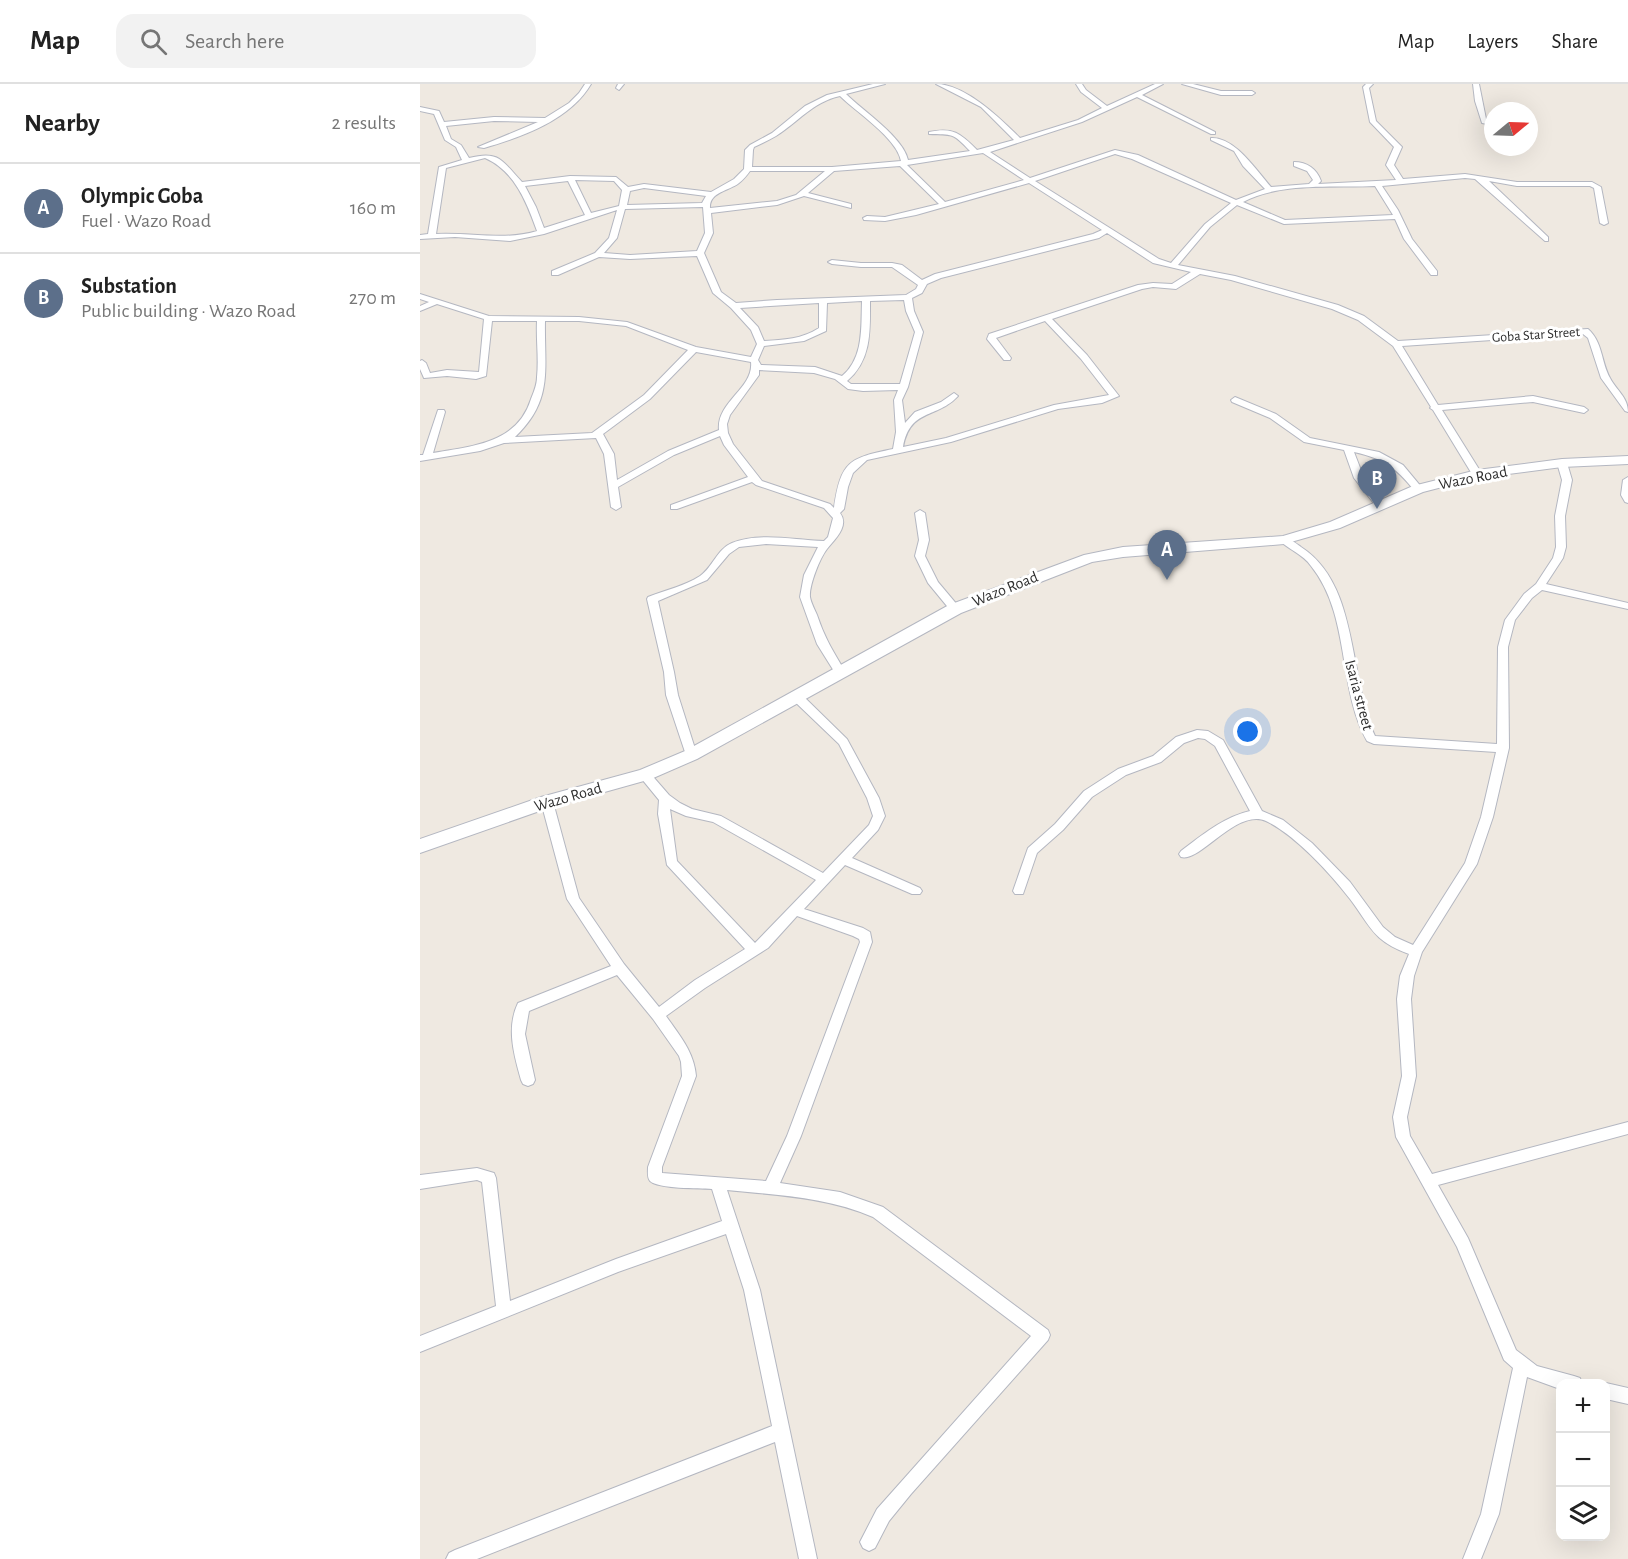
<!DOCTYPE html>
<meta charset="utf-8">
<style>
body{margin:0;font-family:"Alegreya Sans",sans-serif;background:#f2f2f2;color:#222}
.controls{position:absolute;right:18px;bottom:18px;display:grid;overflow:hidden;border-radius:12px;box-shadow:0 6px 24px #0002}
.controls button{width:54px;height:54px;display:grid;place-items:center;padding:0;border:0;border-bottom:2px solid #e0e0e0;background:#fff;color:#222;font:30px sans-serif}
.compass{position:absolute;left:1064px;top:18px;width:54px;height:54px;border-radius:50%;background:#fff;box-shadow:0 6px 24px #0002;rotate:71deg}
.you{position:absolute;left:828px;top:648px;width:21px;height:21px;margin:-15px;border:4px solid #fff;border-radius:50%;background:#1a73e8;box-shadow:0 0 0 9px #1a73e833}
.badge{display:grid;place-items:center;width:39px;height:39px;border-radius:50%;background:#2563eb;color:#fff;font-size:20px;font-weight:700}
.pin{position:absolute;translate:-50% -50px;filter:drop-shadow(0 2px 3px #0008)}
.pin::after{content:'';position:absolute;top:32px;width:21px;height:18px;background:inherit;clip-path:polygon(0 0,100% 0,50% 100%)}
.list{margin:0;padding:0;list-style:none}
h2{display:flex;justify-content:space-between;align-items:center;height:78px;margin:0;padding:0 24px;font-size:26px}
h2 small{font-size:20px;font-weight:400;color:#767676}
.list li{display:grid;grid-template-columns:39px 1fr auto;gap:18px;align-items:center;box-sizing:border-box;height:90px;padding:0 24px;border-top:2px solid #e0e0e0}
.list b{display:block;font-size:22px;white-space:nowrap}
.list p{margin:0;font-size:20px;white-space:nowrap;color:#767676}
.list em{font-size:20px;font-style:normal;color:#767676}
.icon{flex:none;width:33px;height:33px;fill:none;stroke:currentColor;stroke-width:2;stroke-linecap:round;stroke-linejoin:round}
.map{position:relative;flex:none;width:1208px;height:1475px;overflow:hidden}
header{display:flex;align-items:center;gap:36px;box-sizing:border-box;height:84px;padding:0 30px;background:#fff;border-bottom:2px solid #e0e0e0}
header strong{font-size:28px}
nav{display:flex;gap:33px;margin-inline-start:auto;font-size:21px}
.search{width:420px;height:54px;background:#f2f2f2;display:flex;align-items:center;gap:15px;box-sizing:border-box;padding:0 21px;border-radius:18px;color:#767676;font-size:22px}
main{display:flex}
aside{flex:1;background:#fff}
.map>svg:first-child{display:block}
</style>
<header>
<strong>Map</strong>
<div class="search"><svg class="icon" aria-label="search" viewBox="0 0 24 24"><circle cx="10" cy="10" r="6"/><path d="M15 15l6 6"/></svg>Search here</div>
<nav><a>Map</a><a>Layers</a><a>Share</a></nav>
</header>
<main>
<aside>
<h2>Nearby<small>2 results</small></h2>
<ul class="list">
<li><span class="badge" style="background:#5c6f8a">A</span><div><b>Olympic Goba</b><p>Fuel · Wazo Road</p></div><em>160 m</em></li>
<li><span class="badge" style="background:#5c6f8a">B</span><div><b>Substation</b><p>Public building · Wazo Road</p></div><em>270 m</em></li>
</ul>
</aside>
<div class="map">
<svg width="1208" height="1475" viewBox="0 0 1208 1475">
<rect width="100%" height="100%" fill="#efe9e1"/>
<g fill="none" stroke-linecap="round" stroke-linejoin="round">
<defs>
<g id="street">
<path d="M165,0H171C150,36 102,53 64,64L58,63L118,38L74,37L26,42L31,55L41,61L49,74C80,66 82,77 102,98L150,92L196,93L208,103L224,100L291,108L314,95L324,85L325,66L330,61L352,49L385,22L407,11L453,0H465L426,10C443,27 483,53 488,76L550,67C532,48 533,51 509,50V48C533,43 540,49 557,66L594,56L561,23L516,0C545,0 580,34 600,54L658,36L682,24L661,8L656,0H662L666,6L687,22L735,0H743L722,11L795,48V50H791L717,13L662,38L570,68L610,94L695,66L718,71L816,116L845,105L823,82L814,67L791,56V54C815,53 836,86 851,103L889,100L893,96L887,87L874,82V78C887,78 897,85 901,97L898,100L976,96L966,81L974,63L950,38L943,3L946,0H953L949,4L956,37L982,63L974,81L983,95L1045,90L1097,98H1172L1181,103L1188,139L1184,141L1180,139L1174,104L1170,102H1097L1069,97L1128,153V157H1125L1055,95L1045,94L962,102L978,126L992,155L1017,187V191H1011L984,155L975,135L864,140L817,121L790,143L758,181L815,192L918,221L944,232L978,257L1168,245C1183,258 1181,278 1190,294C1196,306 1208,313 1208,328L1205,327L1181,294L1168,254L1163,250L982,262L1018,321L1113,312L1164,323L1168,326L1164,329L1113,318L1022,326L1062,390L1057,393L1052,390L1013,326L1010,324L1011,323L973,262L938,236L912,225L811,196L780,190L756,205L733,203L722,205L632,235L667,271L699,312L682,319L638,325L531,358L447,376L433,389L428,403L424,425L420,429C430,442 414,456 407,465C400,474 389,501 390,513C391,519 395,526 397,531C405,555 413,567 426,589L425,592H417L397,560L380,513L384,491L398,463L346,460L319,463L309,470L287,496L238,517L254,588L258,611L277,671L275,674H267L246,611L244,588L227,515L228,513C245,506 265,502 280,492C293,483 297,465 312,459C339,448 375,456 404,457L408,453L413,434L404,424L336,401L332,398L257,425H251V421L328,393L304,361L300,352L254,371L198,403L201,423L196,426L191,423L184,370L176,354L84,359L60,367L0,377V371H3L18,326H24L25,328L13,369C52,362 97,360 111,315C114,308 117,300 117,293C119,274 116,256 117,237H72L66,292L56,295L27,292L4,294L0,285V277L2,276L6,279L10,289L27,286L59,288L64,235L17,220L0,227V222L9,218L0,215V210L69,232L159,233L207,238L276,263L331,273L337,260L331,246L311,224L293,209L277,172L210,175L179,173L138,191H132V187L175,169L189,154L197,126L124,150L90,157L35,153L0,155V151L8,150L19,83L42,76L36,63L25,56L14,30L0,27V23L19,27L24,38L74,33L125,34L149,19L159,9ZM420,12C436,28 477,54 481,77L412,83H332L333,66L334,63C341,60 349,56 356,52C378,38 393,18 420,12ZM563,69L604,96L525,118L487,81ZM695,70L712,75L811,119L785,140L751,179L739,175L615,97ZM65,74C95,87 107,119 117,147C84,157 50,148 16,150L26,84ZM480,82L519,120L465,133L447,132L443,134L444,136L465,137L496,131L609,99L682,146L673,150L515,190L502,196L482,181L472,179H441L412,176L408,178L412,180L441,183H472L498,201L496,205L486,211L357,216L316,219L301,208L284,169L293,149L291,129L357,121L384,112L431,124V120L388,109L414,87ZM330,87H405L376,111L357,117L290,124C289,108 309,107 319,99C323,96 327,91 330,87ZM155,96L194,97L202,106L199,122L171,129ZM148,97L165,131L124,144L116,123L105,102ZM955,102L973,131L865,136L823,118C860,98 913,104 955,102ZM224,104L286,112L282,119L207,121L210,107ZM283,123L285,149L277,167L210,171L184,169L197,154L205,125ZM687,149L733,179L771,188L752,200L733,199L718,201L569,250L567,255L584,276H590L591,274L576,254L625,237L661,275L689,311L634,321L526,354L483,363C490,324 517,335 538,312L534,309L521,318L495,328L485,339L482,316L488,303L503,248L494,227L492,214L502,209L507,200L521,194L679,154ZM484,216L486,227L495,248L480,300H431L427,297C452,276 450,246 450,217ZM442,217C441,243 444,274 422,292L395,283L341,281L338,276L344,262L384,257L406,247L407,219ZM399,219V244C382,255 364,256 344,257L338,243L320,224ZM125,237H159L206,242L268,266L224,311L172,349L95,353C134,316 124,285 125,237ZM276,268L331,278C334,304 296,318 299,346L248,367L197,396L194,370L183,350L230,315ZM339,286L394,289L415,295L428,305L443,307L478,306L474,316L476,348L473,365C429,374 421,377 414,424L410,420L342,397L313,360L308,349L307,340L310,331L339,291Z"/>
<path d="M198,0H204L199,6L196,4Z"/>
<path d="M762,0H773L801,7H832L835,9L832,11H801Z"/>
<path d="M1053,0H1059L1067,40L1062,39L1055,17Z"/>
<path d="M815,313L856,330L890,354L959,368L983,381L1003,405L1001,407H995C975,383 965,375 934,368L944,394L964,420L959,423L956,422L934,394L924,366L884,358L850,334L812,318L811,316Z"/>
<path d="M1142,376L1147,379L1152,396L1145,432L1146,463L1143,474L1126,500L1208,519V525L1122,506L1112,514L1095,536L1088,563L1089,664L1073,733L1057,780L1002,868L994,892L991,915L996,992L987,1033L990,1052L1012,1090L1208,1038V1050L1018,1101L1048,1154L1096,1266L1117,1282L1154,1292L1160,1294L1162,1300H1140V1305L1107,1293L1079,1430L1061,1475H1043L1061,1430L1093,1284L1084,1276L1037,1163L976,1053L973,1033L982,992L977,915L980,892L989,870C953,857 951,843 930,815C910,789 875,751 846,737C816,724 780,779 761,773L759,770L761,767C782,751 804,733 830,727L795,662L785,655L778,654L764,659L741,678L706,691L672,713L643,746L617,769L603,810H595L593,807L608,764L635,740L664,707L698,685L733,672L756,653L777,646L788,647L803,656L842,727L863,736L892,759L930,798L963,843L975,853L993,861L1045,779L1061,733L1076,668L954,660L947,657C917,603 931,532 891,482C883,470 869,466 859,456L860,454C868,453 874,458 881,463C940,501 928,594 955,652L1077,660L1078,563L1085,536L1104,510L1116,500L1133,474L1136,463L1135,432L1142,396L1137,379Z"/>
<path d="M1208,393V419L1205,418L1201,411L1203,396Z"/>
<path d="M500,426L505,429L509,456L505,472L518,498L539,523L540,525L539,527H531L508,499L495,472L499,456L495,429Z"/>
<path d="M377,609L381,610L427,655L459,714L465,732L458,746L432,774L500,804L502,807L500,810H492L425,781L384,825L443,844L450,848L452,858L381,1052L360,1099L420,1108L463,1123L628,1246L630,1251L628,1256L491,1410L469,1437L455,1464L449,1467L443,1464L440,1458L457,1425L611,1252L453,1133C407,1113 355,1111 307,1106L340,1206L397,1475H379L355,1358L57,1475H26L29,1469L35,1466L352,1342L324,1206L306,1150L198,1188L0,1268V1252L76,1222L62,1098L57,1096L0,1105V1091L57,1084L74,1089L76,1094L90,1217L196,1175L302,1137L292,1105C279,1104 238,1105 230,1097C227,1093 228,1088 228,1083L262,992L261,978L259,972L233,935L197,891L109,927L105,950L115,996L113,1000L108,1002L103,1000L101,996C94,971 86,944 98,919L191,882L147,815L121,718L127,714L133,718L159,814L204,880L239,923L275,896L325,865L247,781L238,730L239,716L221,694L219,691L221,688H229L249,711L260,719L272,725L301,732L403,789L449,741L453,732L447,714L419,660L373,616L371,613ZM250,725L266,732L293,738L396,796L335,859L257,777ZM377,832L433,852L439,855L440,858L367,1052L346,1097L242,1089V1083L276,992C274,968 260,952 246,932L285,904L348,864Z"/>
<path d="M1186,1299L1208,1304V1320L1186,1315Z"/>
</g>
<path id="secondary" d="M1208,372V380L1142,383L1057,394L1003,408L920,444L864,460L703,473L672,478L541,529L277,675L231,695L131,723L0,769V755L121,713L220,686L265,667L529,521L664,471L703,463L863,452L910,438L993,402L1057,386L1142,375Z"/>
</defs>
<use href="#street" stroke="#b4b7c1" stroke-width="2"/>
<use href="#secondary" stroke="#b4b7c1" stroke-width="2"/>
<use href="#street" fill="#fff" fill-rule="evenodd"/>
<use href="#secondary" fill="#fff" fill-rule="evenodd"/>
</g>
<g text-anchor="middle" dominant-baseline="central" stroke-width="6" stroke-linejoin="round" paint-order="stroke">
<g font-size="14" fill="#2e2e2e" stroke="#fff">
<text transform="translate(1116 251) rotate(-4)">Goba Star Street</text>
</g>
<g font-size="16" fill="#2e2e2e" stroke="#fff">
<text transform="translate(1053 394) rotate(-11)">Wazo Road</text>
<text transform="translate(585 505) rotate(-22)">Wazo Road</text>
<text transform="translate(939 611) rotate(75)">Isaria street</text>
<text transform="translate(148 713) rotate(-16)">Wazo Road</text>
</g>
</g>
</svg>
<div class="controls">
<button>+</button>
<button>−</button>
<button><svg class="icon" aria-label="layers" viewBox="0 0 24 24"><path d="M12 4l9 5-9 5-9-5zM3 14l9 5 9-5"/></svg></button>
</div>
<svg class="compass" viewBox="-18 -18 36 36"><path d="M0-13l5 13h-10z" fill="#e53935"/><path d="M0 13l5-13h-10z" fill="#767676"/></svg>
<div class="you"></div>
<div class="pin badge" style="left:747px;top:496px;background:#5c6f8a">A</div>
<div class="pin badge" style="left:957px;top:425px;background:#5c6f8a">B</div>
</div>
</main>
